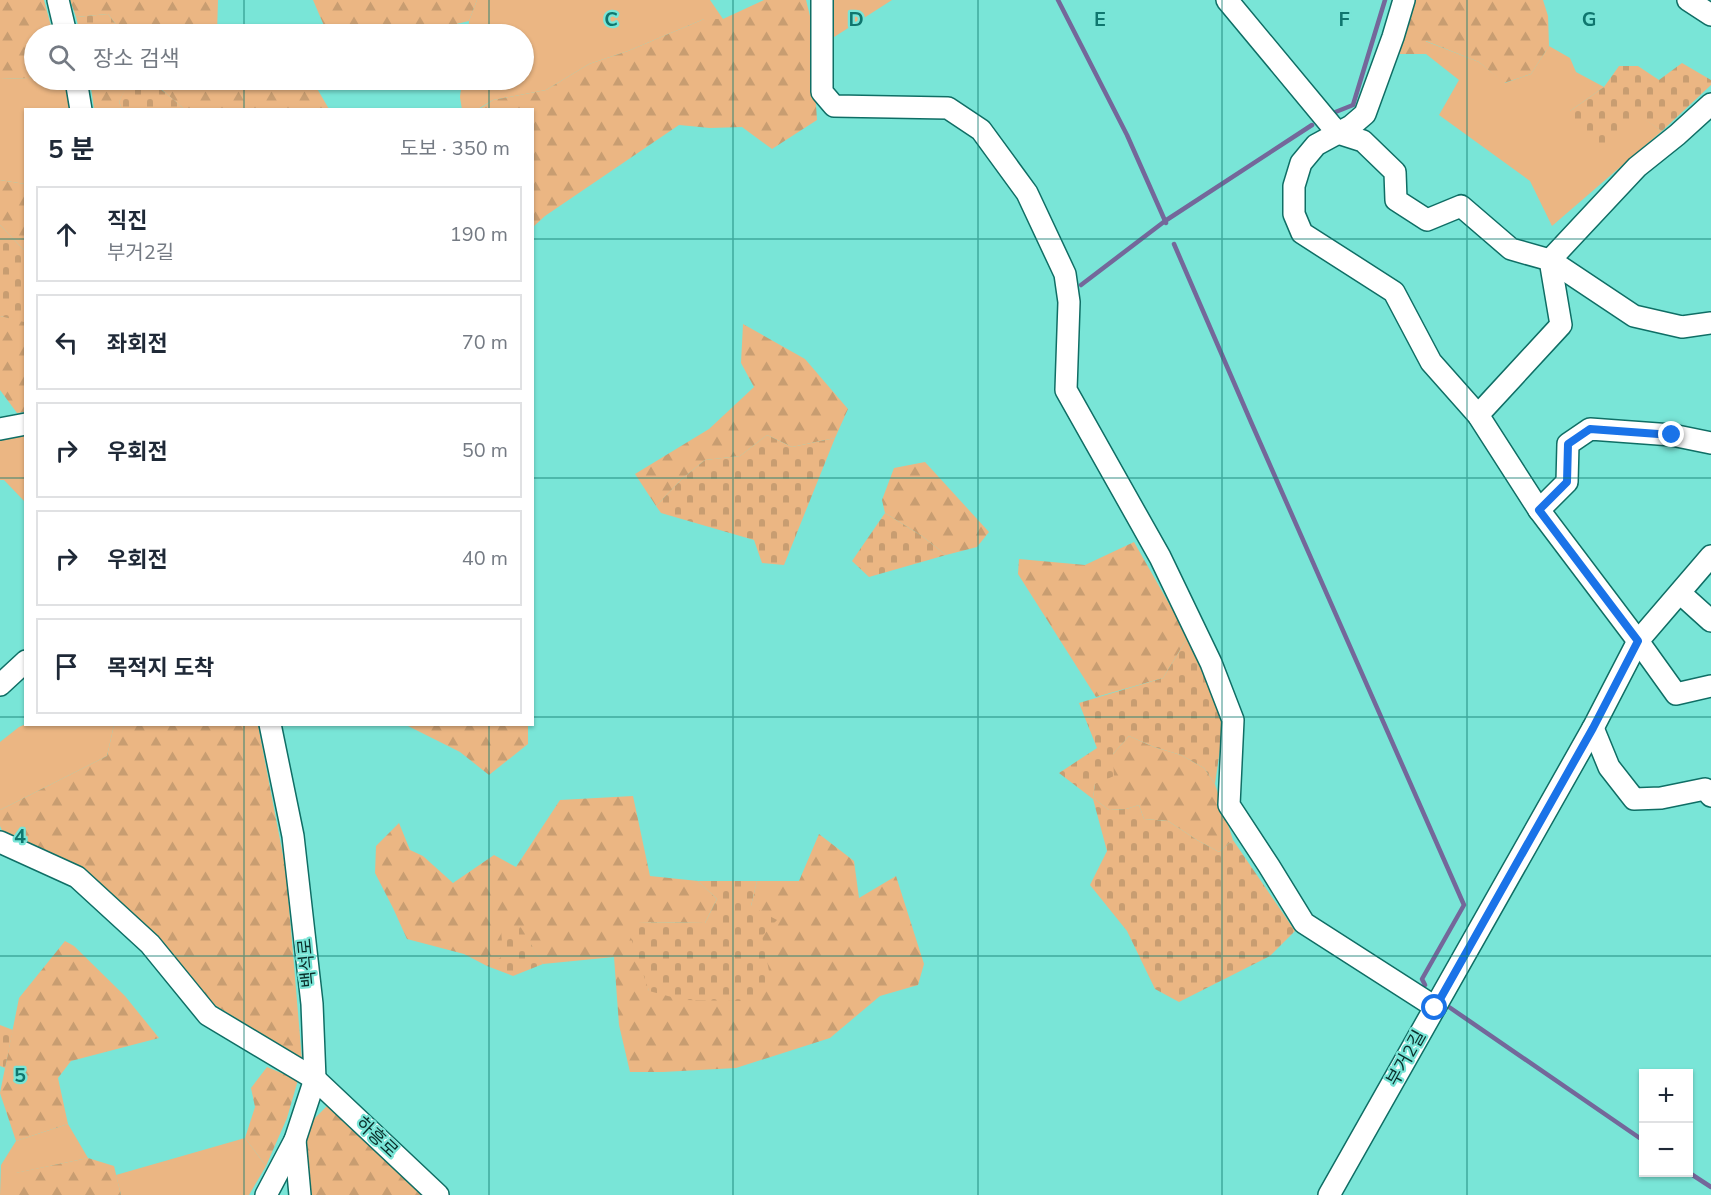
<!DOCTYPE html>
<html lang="ko">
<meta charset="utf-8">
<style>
body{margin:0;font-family:"Nunito Sans","Noto Sans KR",sans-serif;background:#f6f6f7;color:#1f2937}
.controls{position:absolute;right:18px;bottom:18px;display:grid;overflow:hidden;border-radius:0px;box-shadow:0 2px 4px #0004}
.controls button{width:54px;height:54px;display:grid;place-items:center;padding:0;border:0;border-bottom:2px solid #e0e1e3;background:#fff;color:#1f2937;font:30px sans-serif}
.stop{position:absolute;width:18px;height:18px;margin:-14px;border:4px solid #1a73e8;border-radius:50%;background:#fff}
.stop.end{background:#1a73e8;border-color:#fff;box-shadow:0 2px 6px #0008}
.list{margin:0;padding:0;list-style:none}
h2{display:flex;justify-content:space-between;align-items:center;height:78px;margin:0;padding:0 24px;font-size:26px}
h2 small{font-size:20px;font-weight:400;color:#747a83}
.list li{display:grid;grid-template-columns:39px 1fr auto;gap:18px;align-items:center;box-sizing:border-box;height:96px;margin:0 12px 12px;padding:0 12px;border:2px solid #e0e1e3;border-radius:0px}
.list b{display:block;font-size:22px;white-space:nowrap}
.list p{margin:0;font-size:20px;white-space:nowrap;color:#747a83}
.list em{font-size:20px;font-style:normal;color:#747a83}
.icon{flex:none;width:33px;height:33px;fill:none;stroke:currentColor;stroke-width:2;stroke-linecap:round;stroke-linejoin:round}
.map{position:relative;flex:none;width:1711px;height:1195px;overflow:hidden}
.search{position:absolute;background:#fff;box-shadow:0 2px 4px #0004;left:24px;top:24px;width:510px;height:66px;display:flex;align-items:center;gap:15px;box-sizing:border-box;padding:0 21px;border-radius:33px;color:#747a83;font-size:22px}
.panel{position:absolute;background:#fff;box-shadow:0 2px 4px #0004;left:24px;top:108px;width:510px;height:618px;border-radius:0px}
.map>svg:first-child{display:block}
</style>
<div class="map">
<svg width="1711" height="1195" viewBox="0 0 1711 1195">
<defs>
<pattern id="forest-firs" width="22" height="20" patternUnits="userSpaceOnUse" patternTransform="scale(1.5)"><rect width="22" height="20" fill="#ebb683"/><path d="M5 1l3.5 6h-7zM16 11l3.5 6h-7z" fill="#c89d71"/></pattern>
<pattern id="cemetery-stones" width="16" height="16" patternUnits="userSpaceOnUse" patternTransform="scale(1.5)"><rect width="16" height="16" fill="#ebb683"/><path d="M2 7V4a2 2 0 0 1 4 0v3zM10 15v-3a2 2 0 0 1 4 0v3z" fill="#c89d71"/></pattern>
</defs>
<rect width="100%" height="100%" fill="#79e5d7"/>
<g fill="#ebb683">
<path d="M477,0H710L723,19H704L628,51L589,64L546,90L493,100L478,109L462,110L460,97L462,80H524V34H468L469,21Z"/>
<path d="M832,0H892L831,39Z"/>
<path d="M1425,41L1479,62L1505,83L1531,74L1549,46L1570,58L1576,72L1604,87L1570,111L1636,113L1662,131L1552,226L1530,181L1439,115L1459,80L1426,54Z"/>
<path d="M34,76V80H60L68,94L70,109L26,110L25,184L0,180V79L29,78Z"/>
<path d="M25,431V502L4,480H0V435Z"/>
<path d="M26,724L114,725L107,756L0,810V742L19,727Z"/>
<path d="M68,1124L88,1158L16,1173V1195H0L1,1165L16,1141Z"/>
<path d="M245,1138L266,1166L249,1195H121L116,1175Z"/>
</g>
<g fill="url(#forest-firs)">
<path d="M0,0H44L51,26V34H34V76L29,78L0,79Z"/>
<path d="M70,0H218L217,34H123L108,14L76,17Z"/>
<path d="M313,0H477L469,21L415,34H366L354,30L325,28Z"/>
<path d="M764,0H806L810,16L817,120L772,149L742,127L710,128L679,125L545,216L533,227L532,110H478L493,100L546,90L589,64L628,51L704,19H723Z"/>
<path d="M1413,0H1543L1548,16L1549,46L1531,74L1504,83L1479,62L1426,41V54H1395Z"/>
<path d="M90,80H130L119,102L122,109H94Z"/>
<path d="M141,80H312L329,109H184L161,89Z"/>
<path d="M0,180L25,184V251L0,225Z"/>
<path d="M0,316L25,321V412L17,413L0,390Z"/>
<path d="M743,324L805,359L848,409L835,438L792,447L767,435L740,456L705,460L683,478L656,506L635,474L709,429L754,387L741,363Z"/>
<path d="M925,462L989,532L977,547L946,555L922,536L885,513L882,500L894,468Z"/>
<path d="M1134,542L1188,637L1163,678L1096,697L1018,574L1019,559L1085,565Z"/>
<path d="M404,724L528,725V744L489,775L460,752Z"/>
<path d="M114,725H258L286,871L302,1060L210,1002L82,868L4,835L0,826V810L107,756Z"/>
<path d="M1129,736L1154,747L1181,755L1204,768L1215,784L1233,840L1219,852L1197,840L1168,821L1144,819L1139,805L1126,809L1109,810L1093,798L1095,784L1113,754Z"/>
<path d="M633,796L650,876L698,881L717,899L705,923L637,922L649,991L751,906L757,881H799L819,834L854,861L859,898L896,876L924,964L918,985L880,996L830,1038L736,1068L663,1072H630L619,1025L614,957L543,964L519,926L504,957L487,966L464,954L407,939L393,908L375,873L376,846L399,823L410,850L423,856L453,883L494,855L516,867L560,800Z"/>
<path d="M65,941L74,946L125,996L159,1038L71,1061L58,1078L68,1124L16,1141L0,1093L19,998Z"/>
<path d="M267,1067L298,1080L287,1118L266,1166L245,1138L255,1107L251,1088Z"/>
<path d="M327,1106L424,1195H310L304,1140L311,1122Z"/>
<path d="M88,1158L114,1166L121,1195H16L15,1173Z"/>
</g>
<g fill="url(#cemetery-stones)">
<path d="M108,14L123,34H80L76,17Z"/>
<path d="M1682,63L1711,80V85L1662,131L1636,114L1599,149L1586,137L1570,111L1604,87L1619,66H1638L1659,80Z"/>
<path d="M129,80C152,78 168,95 184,109H122L119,102Z"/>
<path d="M0,225L25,251L26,321L24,322L0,316Z"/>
<path d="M767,435L792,447L835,438L784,565L762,563L754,540L661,513L656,506L683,478L705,460L740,456Z"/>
<path d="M885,513L922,536L946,555L869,577L852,561Z"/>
<path d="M1188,637L1224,721L1215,784L1204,768L1181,755L1154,747L1129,736L1113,754L1114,776L1095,784L1093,798L1109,810L1126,809L1139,805L1144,819L1168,821L1197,840L1219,852L1233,840L1295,931L1270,956L1179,1002L1155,989L1127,931L1090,885L1107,851L1093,799L1059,773L1097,748L1079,703L1163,678Z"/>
<path d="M698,881H757L751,906L777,920L762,936L772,986L740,1001L683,1000L649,991L629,932L637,922L705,923L717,899Z"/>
<path d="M520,926L543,964L513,976L487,966L503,956L501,929Z"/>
<path d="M0,1025L13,1030L5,1068L0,1066Z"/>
</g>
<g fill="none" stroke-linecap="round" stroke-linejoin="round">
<g stroke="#74679a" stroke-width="4.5">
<path d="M1058,0L1127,135L1166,223"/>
<path d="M1333,113L1353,105L1385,0"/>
<path d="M1174,244L1251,422L1464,905L1422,979L1425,985"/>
<path d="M1081,285L1165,221L1312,125"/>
<path d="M1449,1007L1644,1141"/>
<path d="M1688,1172L1711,1187"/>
</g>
<defs>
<g id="minor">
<path d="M58,0L66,34"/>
<path d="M822,0V92L834,106L948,108L981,130L1027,193L1065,274L1069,302L1066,390L1160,557L1211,663L1233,720L1229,805L1269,866L1304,923L1435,1007"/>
<path d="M1227,0L1330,124L1338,133L1363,141L1395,172L1396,200L1427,220L1461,206L1511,249L1550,260L1561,325L1478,415"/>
<path d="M1404,0L1393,37L1365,114L1351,126L1316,145L1301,163L1294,186V214L1302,233L1394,292L1431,362L1478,415L1539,510L1638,641L1676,694L1711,686"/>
<path d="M1688,0L1711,15"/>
<path d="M76,80L81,110"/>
<path d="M1711,104L1677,135L1637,167L1550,260L1634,316L1682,327L1711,323"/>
<path d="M0,429L26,424"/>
<path d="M1539,510L1567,482L1568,444L1590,429L1672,435L1711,443"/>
<path d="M1680,593L1711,621"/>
<path d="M0,685L26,661"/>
<path d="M1593,728L1609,767L1634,799L1661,798L1705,789L1711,796"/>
<path d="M0,842L77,877L150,944L208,1015L315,1079L438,1195"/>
<path d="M295,1140L300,1195"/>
<path d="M266,1195L295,1140L315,1079L312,1004L293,836L270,724"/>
<path d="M1329,1195L1593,728L1638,641L1711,556"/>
</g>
</defs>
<use href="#minor" stroke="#0f6e65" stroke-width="24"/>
<use href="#minor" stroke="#fff" stroke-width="21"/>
</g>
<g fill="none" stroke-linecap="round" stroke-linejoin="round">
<path stroke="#1a73e8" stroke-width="8" d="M1435,1008L1593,728L1638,641L1539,510L1567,482L1568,444L1590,429L1672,435"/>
</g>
<path fill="none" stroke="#0f766e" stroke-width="1.5" stroke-opacity="0.55" d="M244,0V34M489,0V34M733,0V1195M978,0V1195M1222,0V1195M1467,0V1195M244,80V110M489,80V110M0,239H26M532,239H1711M0,478H26M532,478H1711M0,717H26M532,717H1711M244,724V1195M489,724V1195M0,956H1711"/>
<g text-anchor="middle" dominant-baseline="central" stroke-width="4.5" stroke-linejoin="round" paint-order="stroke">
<g font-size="18" fill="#0a2e2a" stroke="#79e5d7">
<text transform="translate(307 963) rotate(-96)">백석로</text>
<text transform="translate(1406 1058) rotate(-61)">부거2길</text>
<text transform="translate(377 1137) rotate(43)">하흥로</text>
</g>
</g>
<g font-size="20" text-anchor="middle" font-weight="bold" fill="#0f766e" stroke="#79e5d7" stroke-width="4.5" stroke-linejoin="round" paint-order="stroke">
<text x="611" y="26">C</text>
<text x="856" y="26">D</text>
<text x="1100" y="26">E</text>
<text x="1344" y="26">F</text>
<text x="1589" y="26">G</text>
<text x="20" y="843">4</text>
<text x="20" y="1082">5</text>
</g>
</svg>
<div class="controls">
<button>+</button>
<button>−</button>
</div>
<div class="stop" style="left:1435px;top:1008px"></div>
<div class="stop end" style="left:1672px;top:435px"></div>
<div class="search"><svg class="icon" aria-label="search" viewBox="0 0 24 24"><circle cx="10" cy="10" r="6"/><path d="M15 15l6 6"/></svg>장소 검색</div>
<section class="panel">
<h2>5 분<small>도보 · 350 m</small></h2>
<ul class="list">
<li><svg class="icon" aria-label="ahead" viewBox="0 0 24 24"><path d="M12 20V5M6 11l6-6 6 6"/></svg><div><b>직진</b><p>부거2길</p></div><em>190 m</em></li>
<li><svg class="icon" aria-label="left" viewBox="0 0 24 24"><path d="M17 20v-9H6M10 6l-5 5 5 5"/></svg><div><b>좌회전</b></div><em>70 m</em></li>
<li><svg class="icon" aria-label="right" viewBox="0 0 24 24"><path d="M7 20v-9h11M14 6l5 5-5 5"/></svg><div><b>우회전</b></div><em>50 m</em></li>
<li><svg class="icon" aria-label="right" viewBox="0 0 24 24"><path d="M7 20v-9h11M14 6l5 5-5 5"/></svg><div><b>우회전</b></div><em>40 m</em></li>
<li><svg class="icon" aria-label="arrive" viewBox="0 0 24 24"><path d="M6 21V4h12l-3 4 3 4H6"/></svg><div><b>목적지 도착</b></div></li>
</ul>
</section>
</div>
